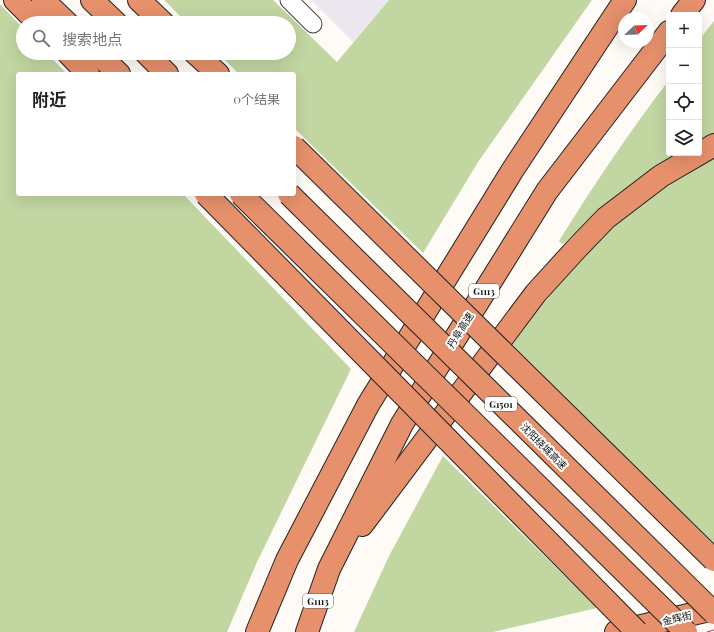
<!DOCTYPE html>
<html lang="zh">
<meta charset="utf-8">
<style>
body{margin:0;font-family:"Playfair Display","Noto Sans SC",serif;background:#f6f6f6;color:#222}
.controls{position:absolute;right:12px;top:12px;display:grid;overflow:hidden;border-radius:4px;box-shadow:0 4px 16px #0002}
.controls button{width:36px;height:36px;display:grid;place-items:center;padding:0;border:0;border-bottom:1px solid #e0e0e0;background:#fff;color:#222;font:20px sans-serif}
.compass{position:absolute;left:618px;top:12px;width:36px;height:36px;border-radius:50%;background:#fff;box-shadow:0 4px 16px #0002;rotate:67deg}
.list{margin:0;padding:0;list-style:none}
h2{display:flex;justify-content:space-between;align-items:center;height:52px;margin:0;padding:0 16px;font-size:17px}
h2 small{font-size:13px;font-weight:400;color:#767676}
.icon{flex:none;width:22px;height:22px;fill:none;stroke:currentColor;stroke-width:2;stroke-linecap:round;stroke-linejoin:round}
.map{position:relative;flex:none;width:714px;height:632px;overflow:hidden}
.search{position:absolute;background:#fff;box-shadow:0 4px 16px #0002;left:16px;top:16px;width:280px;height:44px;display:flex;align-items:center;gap:10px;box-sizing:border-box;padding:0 14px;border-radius:22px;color:#767676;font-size:15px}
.panel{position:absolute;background:#fff;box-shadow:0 4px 16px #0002;left:16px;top:72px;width:280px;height:124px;border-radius:4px}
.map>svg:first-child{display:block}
</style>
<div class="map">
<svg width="714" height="632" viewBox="0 0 714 632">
<rect width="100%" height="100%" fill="#fefbf6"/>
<path fill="#ece7ee" d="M311,0H389L353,42Z"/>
<g fill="#c2d6a2">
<path d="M164,0H273L337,62L389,0H592L478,162L423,253L294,128V74H239L218,53H289V23H187Z"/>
<path d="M0,4L23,28V53H47L67,74H18V194H183L351,369L257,562L227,632H0Z"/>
<path d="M714,21V135L699,142V40Z"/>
<path d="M669,80V153H681L622,191L563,244L559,241C593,186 630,131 669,80Z"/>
<path d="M714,157V545L512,344L555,289L596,242L629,211L675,177Z"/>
<path d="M443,456L597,608L493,632H354L389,556Z"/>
</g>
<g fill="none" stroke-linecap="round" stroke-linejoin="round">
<defs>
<path id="minor" d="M289,0L313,24"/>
<g id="highway">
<path d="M15,0L38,23"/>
<path d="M43,0L67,23"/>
<path d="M92,0L116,23"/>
<path d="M139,0L163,23"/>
<path d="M682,15L694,0"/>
<path d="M68,53L88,74"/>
<path d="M97,53L119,74"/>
<path d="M146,53L167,74"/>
<path d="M195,53L218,74"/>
<path d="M362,525L536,293L577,248L606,218L661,176L714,145"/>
<path d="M257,632L287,560L368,405L512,171L625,0"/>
<path d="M307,632L329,569L402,424L547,191L669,32"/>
<path d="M616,632L714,609"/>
</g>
</defs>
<use href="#minor" stroke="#444" stroke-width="19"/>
<use href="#highway" stroke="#222" stroke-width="24"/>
<use href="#minor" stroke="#fff" stroke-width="17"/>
<use href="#highway" stroke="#e6906c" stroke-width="22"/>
<path stroke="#b53550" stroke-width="1" d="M707,632L714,630"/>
<defs>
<g id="highway-bridge">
<path d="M294,147L714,560"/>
<path d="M206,194L637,632"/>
<path d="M241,194L686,632"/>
<path d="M289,194L714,613"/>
</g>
</defs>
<use href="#highway-bridge" stroke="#222" stroke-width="24" stroke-linecap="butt"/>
<use href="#highway-bridge" stroke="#e6906c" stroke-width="22"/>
</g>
<g text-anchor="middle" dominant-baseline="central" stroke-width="4" stroke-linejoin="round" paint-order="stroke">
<g fill="#fff" stroke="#585858" stroke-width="1">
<rect x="469" y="284" width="30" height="14" rx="3"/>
<rect x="485" y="397" width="32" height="14" rx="3"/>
<rect x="303" y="594" width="30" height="14" rx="3"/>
</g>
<g font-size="9" font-weight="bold" fill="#111">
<text x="484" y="291">G1113</text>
<text x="501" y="404">G1501</text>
<text x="318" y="601">G1113</text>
</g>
<g font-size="10" fill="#111" stroke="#fff">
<text transform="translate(460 330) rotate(-58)">丹阜高速</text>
<text transform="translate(544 446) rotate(45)">沈阳绕城高速</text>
<text transform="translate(677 618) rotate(-13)">金辉街</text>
</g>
</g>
</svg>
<div class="controls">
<button>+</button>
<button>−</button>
<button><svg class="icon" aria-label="locate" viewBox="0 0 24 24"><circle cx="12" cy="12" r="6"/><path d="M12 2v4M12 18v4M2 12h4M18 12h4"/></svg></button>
<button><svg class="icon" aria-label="layers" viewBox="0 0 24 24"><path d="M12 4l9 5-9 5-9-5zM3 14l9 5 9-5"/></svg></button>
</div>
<svg class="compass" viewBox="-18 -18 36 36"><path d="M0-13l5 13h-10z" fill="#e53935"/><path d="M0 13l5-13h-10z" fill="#767676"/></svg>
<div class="search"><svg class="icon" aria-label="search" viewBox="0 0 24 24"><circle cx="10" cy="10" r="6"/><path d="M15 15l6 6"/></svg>搜索地点</div>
<section class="panel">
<h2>附近<small>0个结果</small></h2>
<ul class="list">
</ul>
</section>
</div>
